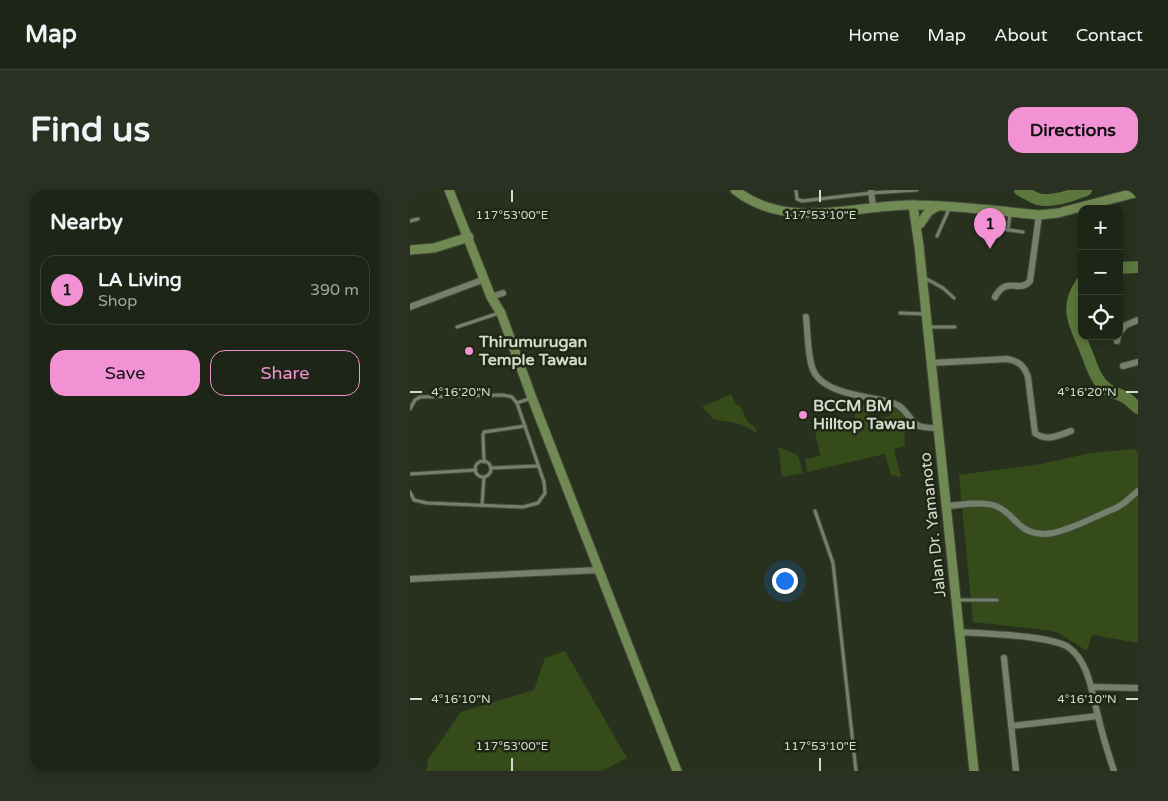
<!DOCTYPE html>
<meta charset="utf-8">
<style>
body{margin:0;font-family:"Varela Round",sans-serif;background:#2a3123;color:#f1f3f6}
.controls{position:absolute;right:15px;top:15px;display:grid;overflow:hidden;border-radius:10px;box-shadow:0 2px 12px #0003}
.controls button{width:45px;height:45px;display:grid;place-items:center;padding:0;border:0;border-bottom:1px solid #3b4235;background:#1d2516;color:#f1f3f6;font:25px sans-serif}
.you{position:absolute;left:374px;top:390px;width:18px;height:18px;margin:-12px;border:4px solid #fff;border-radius:50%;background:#1a73e8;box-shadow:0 0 0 8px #1a73e833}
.badge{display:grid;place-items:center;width:32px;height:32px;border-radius:50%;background:#f391d5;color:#111;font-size:16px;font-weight:700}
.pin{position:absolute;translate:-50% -41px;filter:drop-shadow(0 1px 2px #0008)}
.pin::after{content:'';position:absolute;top:26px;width:18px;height:15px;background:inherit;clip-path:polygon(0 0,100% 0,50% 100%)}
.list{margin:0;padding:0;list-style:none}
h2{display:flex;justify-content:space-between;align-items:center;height:65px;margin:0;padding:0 20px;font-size:21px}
h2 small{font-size:16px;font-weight:400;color:#a0a5a1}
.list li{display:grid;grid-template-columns:32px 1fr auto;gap:15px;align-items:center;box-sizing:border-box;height:70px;margin:0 10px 10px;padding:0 10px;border:1px solid #3b4235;border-radius:15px}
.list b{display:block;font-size:19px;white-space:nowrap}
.list p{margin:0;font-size:16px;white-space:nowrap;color:#a0a5a1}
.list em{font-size:16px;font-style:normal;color:#a0a5a1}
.actions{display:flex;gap:10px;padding:15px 20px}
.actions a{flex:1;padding:11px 0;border:1px solid #f391d5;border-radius:15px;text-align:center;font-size:18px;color:#f391d5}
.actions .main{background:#f391d5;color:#111}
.icon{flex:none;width:28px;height:28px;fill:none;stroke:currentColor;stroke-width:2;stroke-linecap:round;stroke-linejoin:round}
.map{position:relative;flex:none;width:728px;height:581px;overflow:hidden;border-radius:15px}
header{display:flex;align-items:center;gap:30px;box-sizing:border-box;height:70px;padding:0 25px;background:#1d2516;border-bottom:1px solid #3b4235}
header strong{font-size:24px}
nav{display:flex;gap:28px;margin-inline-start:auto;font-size:18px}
.intro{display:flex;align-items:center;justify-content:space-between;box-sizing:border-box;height:120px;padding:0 30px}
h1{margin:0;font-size:35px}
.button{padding:12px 22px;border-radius:15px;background:#f391d5;color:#111;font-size:18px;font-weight:700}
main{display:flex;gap:30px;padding:0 30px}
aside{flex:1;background:#1d2516;border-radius:15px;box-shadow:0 2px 12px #0003}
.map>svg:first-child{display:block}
</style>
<header>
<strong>Map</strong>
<nav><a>Home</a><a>Map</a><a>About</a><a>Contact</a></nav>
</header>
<div class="intro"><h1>Find us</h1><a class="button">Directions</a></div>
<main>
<aside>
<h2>Nearby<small></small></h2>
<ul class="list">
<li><span class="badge">1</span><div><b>LA Living</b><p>Shop</p></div><em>390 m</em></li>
</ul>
<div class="actions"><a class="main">Save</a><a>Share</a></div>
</aside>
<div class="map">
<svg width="728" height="581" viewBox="0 0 728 581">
<rect width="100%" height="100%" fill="#27311d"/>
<g fill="#354b1a">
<path d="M321,204L326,215L330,216L338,232L346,238L347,243L330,234L303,229L292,217Z"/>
<path d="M444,213L458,215L460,231L480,226L479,217L486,219L494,226L495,256L484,259L491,287L481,285L475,264L397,282L395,269L410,266L405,241L445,231Z"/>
<path d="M368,257L388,265L393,283L372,287Z"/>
<path d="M724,259L728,263V453L682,445L677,461L649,443L636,440L563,432L549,285L630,274L681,263Z"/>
<path d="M155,461L217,568L192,581H16L18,569L51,522L124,500L135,468Z"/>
</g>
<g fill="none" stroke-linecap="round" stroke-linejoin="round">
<g stroke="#5c773d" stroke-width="12">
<path d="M610,0C616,3 622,7 628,9C643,13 662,5 676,0"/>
<path d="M709,78L728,77"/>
<path d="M672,92C652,120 667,137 677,164C682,176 685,189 696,198C702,203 710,204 716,208C721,211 724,215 728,218"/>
</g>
<defs>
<g id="lane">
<path d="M386,0L387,9L392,11L461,3L507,0"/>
<path d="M570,20L571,36L613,42"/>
<path d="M0,31L8,29"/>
<path d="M598,40L600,23"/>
<path d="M527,46L540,17"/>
<path d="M513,87L533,98L544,108"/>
<path d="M490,123L516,124"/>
<path d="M47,137L89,123"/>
<path d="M518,137H545"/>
<path d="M107,213L121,208"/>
<path d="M0,219L5,210L10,207L93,205L102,207L107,213L134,292L135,303L128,313L113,317L17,313L4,310L0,302"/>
<circle cx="73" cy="279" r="8"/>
<path d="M74,272L73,245L74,242L115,236"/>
<path d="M81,278L128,276"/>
<path d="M0,284L66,280"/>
<path d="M72,315L74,287"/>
<path d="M405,321L423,373L446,581"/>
<path d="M547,410H587"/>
</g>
<g id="street">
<path d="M461,0L463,17"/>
<path d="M81,107L93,103"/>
<path d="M585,107C597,85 609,104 620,91L629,25"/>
<path d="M0,117L75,89"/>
<path d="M396,127C398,143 397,161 402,177C410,205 460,206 483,213C496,217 498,230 509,236C515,238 522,238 528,238"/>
<path d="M709,143L716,135L728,130"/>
<path d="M707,151L708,146"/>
<path d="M521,173L597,169C608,171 614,175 618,187L625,243C636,252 650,245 661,241"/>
<path d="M713,176L728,172"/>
<path d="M536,316C552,315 571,311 586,316C606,324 606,343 634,344C653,344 688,325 706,318L714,313L728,301"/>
<path d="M0,389L190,380"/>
<path d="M550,442C575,444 638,445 658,457C679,471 682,504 688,526C692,544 698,563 704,581"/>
<path d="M594,468L606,581"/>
<path d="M681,497L728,498"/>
<path d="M601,536L688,526"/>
</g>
<g id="secondary">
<path d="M39,0L81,107L91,123L122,208L267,581"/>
<path d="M325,0C377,41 443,15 503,15C545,15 588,21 629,25L648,23L728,2"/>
<path d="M503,15L509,56L564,581"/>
<path d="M510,34L519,21L528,16"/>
<path d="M0,60L24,58L59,47"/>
</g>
</defs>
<use href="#lane" stroke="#434b3a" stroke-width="5"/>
<use href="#street" stroke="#434b3a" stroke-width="8"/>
<use href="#secondary" stroke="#434b3a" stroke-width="11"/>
<use href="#lane" stroke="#748069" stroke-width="3"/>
<use href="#street" stroke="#748069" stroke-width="6"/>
<use href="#secondary" stroke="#718952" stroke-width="9"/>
</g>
<path fill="none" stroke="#d4dace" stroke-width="2" d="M102,0V12M410,0V12M0,202H12M716,202H728M0,509H12M716,509H728M102,568V581M410,568V581"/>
<g fill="#f391d5" stroke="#1e2714" stroke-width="2">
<circle cx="59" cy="161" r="5"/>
<circle cx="393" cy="225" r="5"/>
</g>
<g text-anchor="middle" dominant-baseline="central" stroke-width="5" stroke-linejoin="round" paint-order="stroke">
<g font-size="16" font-weight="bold" fill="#d4dace" stroke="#1e2714" text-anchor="start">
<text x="69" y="152">Thirumurugan<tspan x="69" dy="18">Temple Tawau</tspan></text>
<text x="403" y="216">BCCM BM<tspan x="403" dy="18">Hilltop Tawau</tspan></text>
</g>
<g font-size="16" fill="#d4dace" stroke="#1e2714">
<text transform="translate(523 335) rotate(-96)">Jalan Dr. Yamanoto</text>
</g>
</g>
<g font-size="12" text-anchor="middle" fill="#d4dace" stroke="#1e2714" stroke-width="5" stroke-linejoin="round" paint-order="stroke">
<text x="102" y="29">117°53'00"E</text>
<text x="410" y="29">117°53'10"E</text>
<text x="51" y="206">4°16'20"N</text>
<text x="677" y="206">4°16'20"N</text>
<text x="51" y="513">4°16'10"N</text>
<text x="677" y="513">4°16'10"N</text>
<text x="102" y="560">117°53'00"E</text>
<text x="410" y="560">117°53'10"E</text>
</g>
</svg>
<div class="controls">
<button>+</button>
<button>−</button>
<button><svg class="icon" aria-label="locate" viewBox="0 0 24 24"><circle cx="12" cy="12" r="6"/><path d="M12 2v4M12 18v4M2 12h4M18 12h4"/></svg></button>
</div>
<div class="you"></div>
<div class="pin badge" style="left:580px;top:59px">1</div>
</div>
</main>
